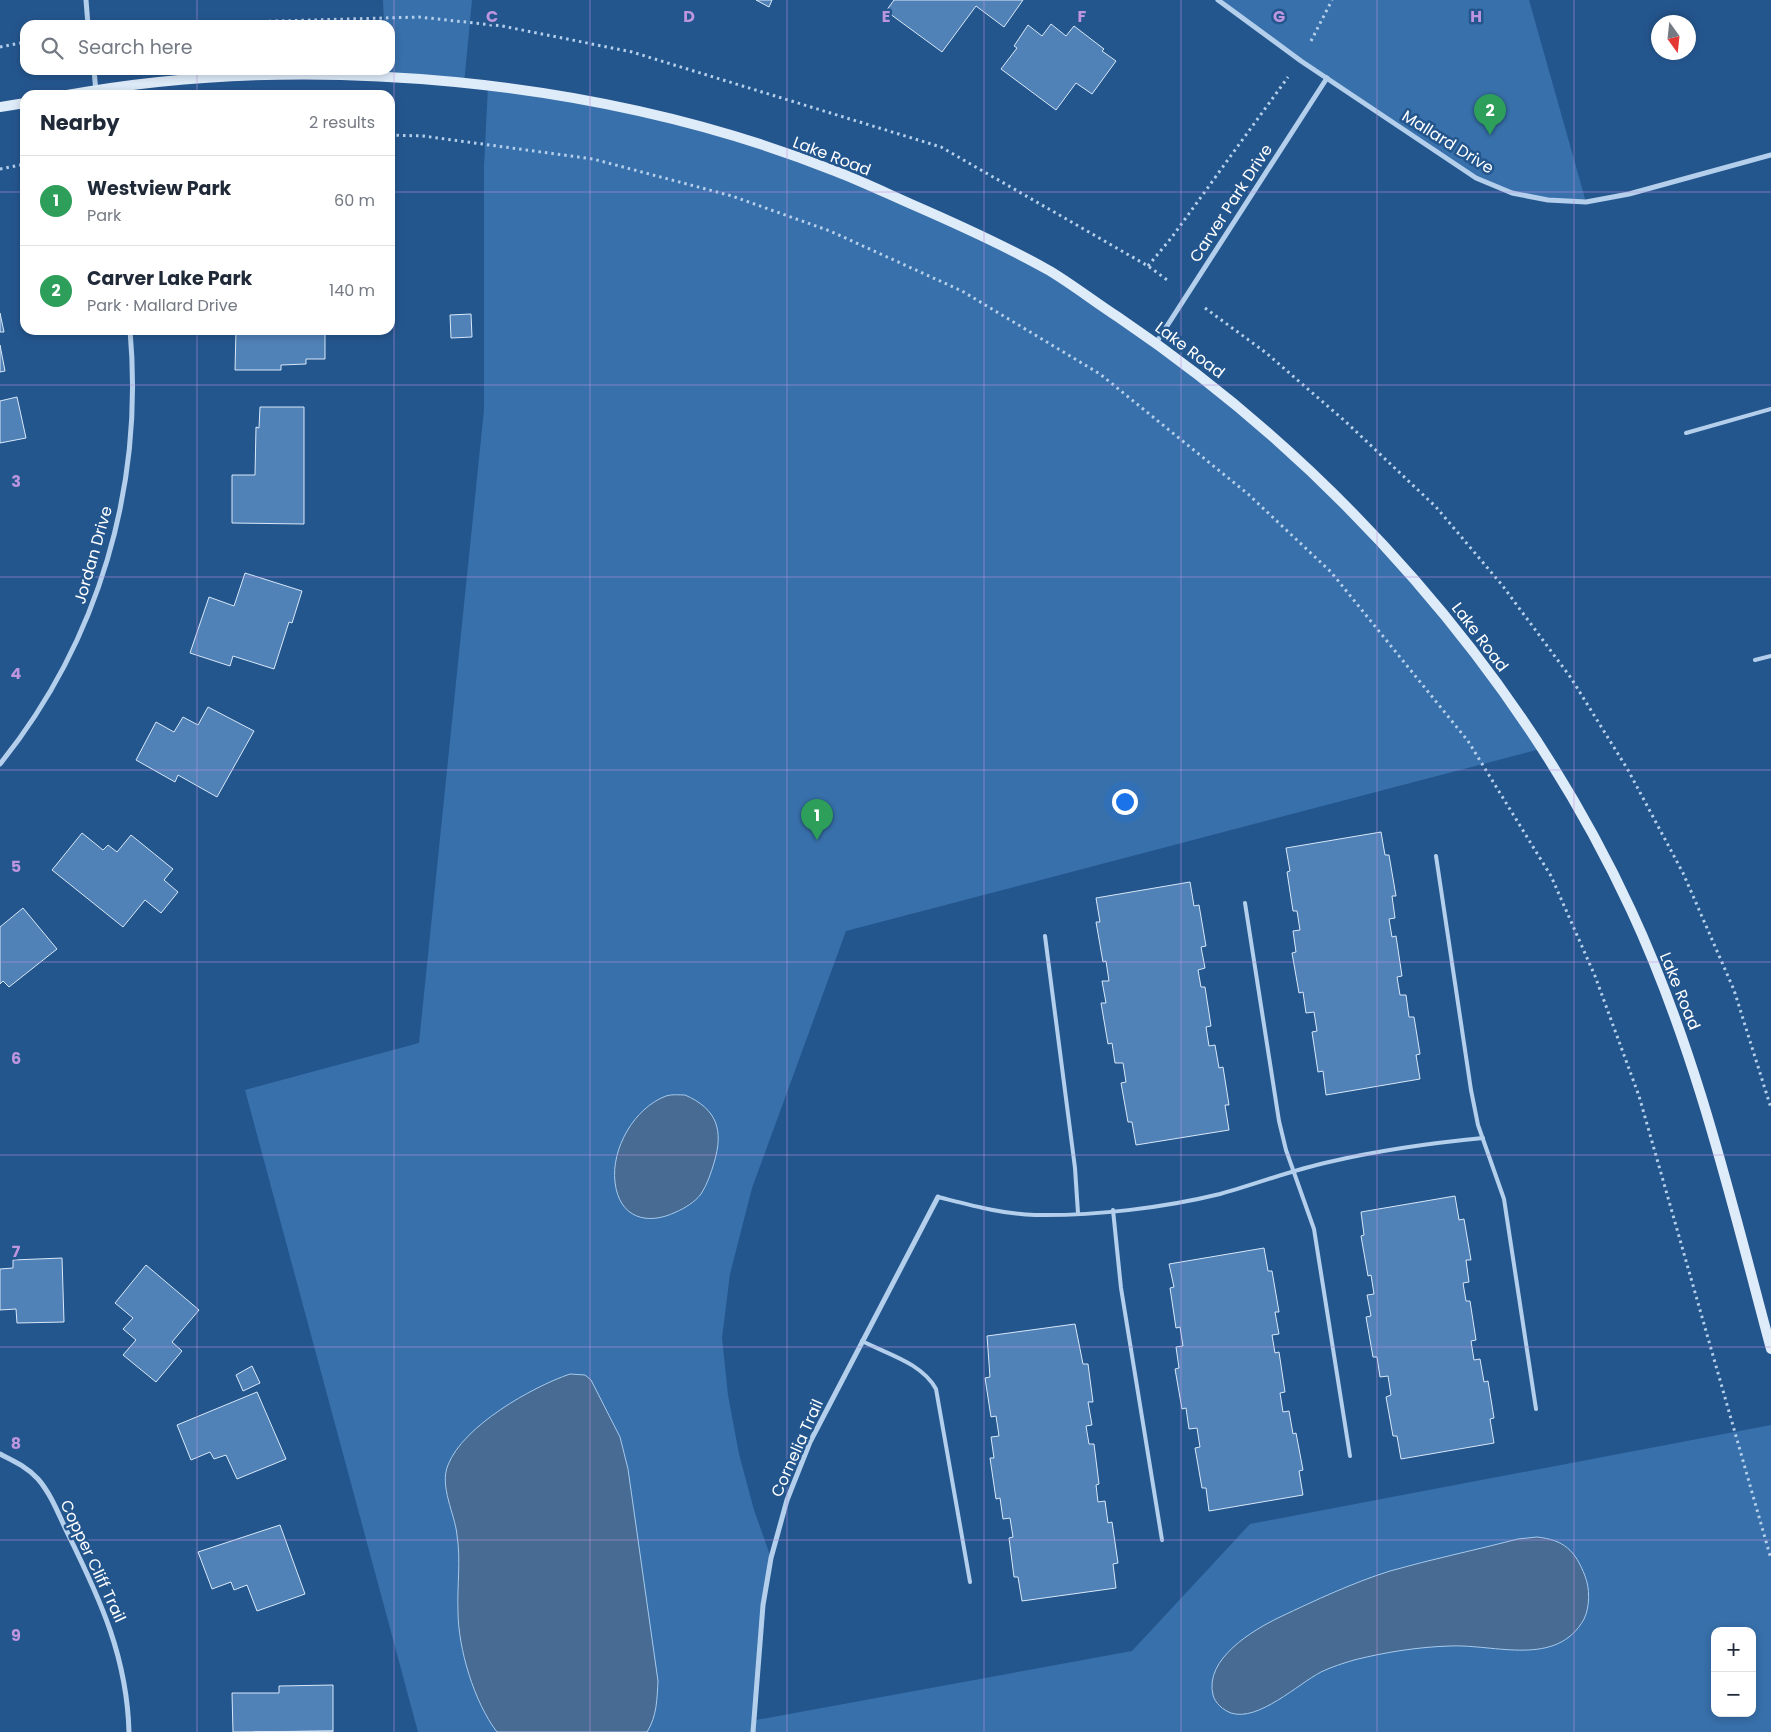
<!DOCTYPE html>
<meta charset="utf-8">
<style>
body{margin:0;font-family:Poppins,sans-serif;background:#f6f6f7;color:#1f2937}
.controls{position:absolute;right:15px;bottom:15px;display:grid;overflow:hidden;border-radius:10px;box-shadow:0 2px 8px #0003}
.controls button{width:45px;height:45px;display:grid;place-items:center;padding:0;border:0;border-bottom:1px solid #e0e1e3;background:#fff;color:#1f2937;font:25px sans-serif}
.compass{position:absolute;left:1651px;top:15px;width:45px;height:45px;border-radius:50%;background:#fff;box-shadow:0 2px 8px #0003;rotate:165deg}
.you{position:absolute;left:1124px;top:801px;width:18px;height:18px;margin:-12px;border:4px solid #fff;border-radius:50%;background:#1a73e8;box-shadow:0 0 0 8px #1a73e833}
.badge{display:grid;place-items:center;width:32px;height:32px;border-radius:50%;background:#807253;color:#fff;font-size:16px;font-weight:700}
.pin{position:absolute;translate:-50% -41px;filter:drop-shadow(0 1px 2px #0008)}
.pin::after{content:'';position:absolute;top:26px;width:18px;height:15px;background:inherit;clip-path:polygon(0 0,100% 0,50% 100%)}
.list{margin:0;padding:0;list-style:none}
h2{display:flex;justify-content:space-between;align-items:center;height:65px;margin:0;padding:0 20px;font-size:21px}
h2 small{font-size:16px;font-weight:400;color:#747a83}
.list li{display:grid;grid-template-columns:32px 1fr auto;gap:15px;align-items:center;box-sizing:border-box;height:90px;padding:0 20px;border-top:1px solid #e0e1e3}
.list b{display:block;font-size:19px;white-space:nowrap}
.list p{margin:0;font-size:16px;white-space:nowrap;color:#747a83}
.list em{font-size:16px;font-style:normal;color:#747a83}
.icon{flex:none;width:28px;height:28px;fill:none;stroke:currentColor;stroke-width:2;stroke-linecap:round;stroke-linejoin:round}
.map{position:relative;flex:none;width:1771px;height:1732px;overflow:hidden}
.search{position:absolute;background:#fff;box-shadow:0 2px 8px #0003;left:20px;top:20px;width:375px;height:55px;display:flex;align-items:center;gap:12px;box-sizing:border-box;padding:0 18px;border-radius:15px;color:#747a83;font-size:19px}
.panel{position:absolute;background:#fff;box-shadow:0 2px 8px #0003;left:20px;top:90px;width:375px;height:245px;border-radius:15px}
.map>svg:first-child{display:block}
</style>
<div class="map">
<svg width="1771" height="1732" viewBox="0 0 1771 1732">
<rect width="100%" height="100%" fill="#24568e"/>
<g fill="#3870ab" fill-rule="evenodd">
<path d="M383,0H472L464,84L386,77V70H390V25H384Z"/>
<path d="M1219,0H1529L1586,202L1548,200L1512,193L1476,178L1327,78Z"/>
<path d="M488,86L641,113L832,170L1050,271L1156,343L1304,464L1456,627L1540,749L846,931L752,1188L730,1274L722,1338L728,1395L739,1454L754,1510L771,1558L763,1605L756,1720L1132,1651L1250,1524L1771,1425V1732H418L245,1090L419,1043L484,410V167ZM1715,1631H1752V1713H1715Z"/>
</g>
<g fill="#476b92" stroke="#a7caec">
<path d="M685,1095C717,1109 724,1130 714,1163C711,1173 707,1185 701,1194C695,1202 685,1208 676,1212C647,1226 619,1218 615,1182C611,1149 634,1108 666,1096C672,1094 679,1095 685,1095Z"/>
<path d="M570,1374L585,1375L591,1380L620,1437L628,1469L658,1681C657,1699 657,1716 647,1732H497C474,1702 458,1648 458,1611C457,1585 461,1561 457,1535C455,1514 439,1486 448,1465C463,1426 532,1387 570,1374Z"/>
<path d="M1537,1537C1564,1540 1575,1550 1585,1576C1590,1588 1590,1607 1584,1619C1557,1668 1495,1644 1450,1646C1418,1647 1386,1652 1354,1660C1344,1663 1331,1667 1321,1672C1298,1684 1258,1722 1231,1713C1223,1710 1215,1703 1213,1695C1204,1659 1253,1630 1280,1617C1316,1600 1352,1583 1390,1571C1432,1559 1476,1550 1518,1539Z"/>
</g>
<g fill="#5081b7" stroke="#d8e8f8">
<path d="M756,0H772L769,7Z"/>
<path d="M894,0H1023L1004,27L976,6L942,52L886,11Z"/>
<path d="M1051,24L1066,36L1074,26L1104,49L1102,51L1116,61L1092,94L1076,83L1056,110L1001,69L1017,48L1014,46L1028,25L1042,36Z"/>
<path d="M0,313L4,332H0Z"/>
<path d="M471,314L472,337L451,338L450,315Z"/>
<path d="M236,330H325V359H306V364L281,365V370H235Z"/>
<path d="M0,345L5,371L0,372Z"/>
<path d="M17,397L26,438L0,443V401Z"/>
<path d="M260,407H304V524L232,523V475H255L256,427L259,428Z"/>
<path d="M245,573L302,591L292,623L289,622L274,669L233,656L230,666L190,653L209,597L234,606Z"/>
<path d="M208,707L254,731L217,797L178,775L175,782L136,760L156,722L174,732L183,717L198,725Z"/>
<path d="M1381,832L1385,855H1389L1396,896H1392L1395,918L1389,919L1392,937L1396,936L1402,976L1397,977L1400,995H1406L1409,1017H1414L1420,1054L1416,1055L1420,1079L1326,1095L1323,1071L1318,1072L1312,1032L1317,1031L1314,1012L1306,1013L1303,992L1299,993L1292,953L1296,952L1293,931L1300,930L1297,911H1293L1287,872L1290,871L1286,848Z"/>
<path d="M82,833L103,850L108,845L117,852L131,835L173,869L164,880L178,892L161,913L145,900L123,927L52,870Z"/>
<path d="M1190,882L1194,906L1199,905L1206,946L1201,947L1205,968L1198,970L1201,987H1205L1211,1026L1206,1027L1209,1046L1215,1045L1219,1068L1223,1067L1229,1105H1225L1229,1130L1136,1145L1132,1122H1128L1121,1083L1126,1082L1123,1063H1115L1112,1043L1108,1044L1101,1003H1106L1102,981H1109L1106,961L1103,962L1096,922H1100L1096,898Z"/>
<path d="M23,908L57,949L9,987L3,981L0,984V927Z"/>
<path d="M1455,1196L1459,1220L1464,1219L1471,1260H1466L1469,1282L1463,1283L1466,1301H1470L1476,1340L1471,1341L1474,1360L1480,1359L1484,1382L1488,1381L1494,1418L1490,1419L1494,1443L1401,1459L1397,1436H1393L1386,1397L1391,1395L1388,1376L1380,1377L1377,1357H1373L1366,1317L1371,1316L1367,1295L1374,1294L1371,1275L1368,1276L1361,1236L1364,1235L1361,1212Z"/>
<path d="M1264,1248L1268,1271H1272L1279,1312H1275L1279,1334L1272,1335L1275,1353L1279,1352L1285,1392L1280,1393L1283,1412L1289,1411L1293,1434L1296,1433L1303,1470L1299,1471L1303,1495L1209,1511L1206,1488H1202L1195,1448L1200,1447L1197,1428L1189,1429L1186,1408L1182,1409L1175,1369L1179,1368L1176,1347L1183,1346L1180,1327L1176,1328L1170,1288L1174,1287L1169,1264Z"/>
<path d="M62,1258L64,1322L17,1323L16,1309L0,1310V1269L13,1268V1260Z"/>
<path d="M146,1265L199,1310L172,1342L182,1351L156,1382L123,1355L136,1340L123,1329L133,1318L115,1303Z"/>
<path d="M1075,1324L1083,1364H1088L1093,1402H1088L1092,1425L1086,1426L1089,1444H1094L1099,1484L1096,1485L1098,1502L1105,1501L1108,1523L1112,1522L1118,1563L1113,1564L1116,1588L1022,1601L1018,1577H1014L1009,1538L1013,1537L1010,1518L1003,1519L1000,1498L996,1499L990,1458H994L991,1437L999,1436L996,1416L991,1417L985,1378L990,1377L987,1336Z"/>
<path d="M252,1366L260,1383L243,1391L236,1375Z"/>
<path d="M257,1392L286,1459L237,1479L226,1455L214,1459L210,1452L191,1460L177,1425Z"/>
<path d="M280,1525L305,1594L257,1611L247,1585L234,1590L231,1582L212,1589L198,1552Z"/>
<path d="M333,1685V1731L233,1732L232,1693H279V1686Z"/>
<path d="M333,1731V1732H254Z"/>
</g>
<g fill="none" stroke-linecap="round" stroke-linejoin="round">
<g stroke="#b3cfeb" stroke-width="3" stroke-dasharray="2.5 4" stroke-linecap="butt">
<path d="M139,25L419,17L502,26L632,52L941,147L1148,266L1170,282"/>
<path d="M1311,41L1332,0"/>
<path d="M0,47L25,42"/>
<path d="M390,135L423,136L593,159L732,196L830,231L962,291L1100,374L1248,494L1331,572L1468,741L1551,876L1595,976L1639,1096L1771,1559"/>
<path d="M0,169L25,164"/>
<path d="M1148,266L1172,237L1288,77"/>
<path d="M1205,308L1265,352L1346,422L1436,507L1502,585L1571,678L1628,770L1683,873L1734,990L1771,1108"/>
</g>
<g stroke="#b3cfeb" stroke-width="4">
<path d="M1686,433L1771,409"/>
<path d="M1755,660L1771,656"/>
<path d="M1436,856L1471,1090L1478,1125L1504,1199L1536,1409"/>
<path d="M1245,903L1279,1121L1286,1150L1314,1229L1350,1456"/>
<path d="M1045,936L1075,1168L1078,1213"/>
<path d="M938,1197C970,1205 1002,1214 1035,1215C1094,1216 1163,1208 1220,1194C1256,1184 1292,1170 1329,1162C1380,1150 1431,1143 1483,1138"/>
<path d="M1113,1210L1121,1288L1162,1540"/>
<path d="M862,1341C887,1354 922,1363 936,1389L970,1582"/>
</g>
<g stroke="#b3cfeb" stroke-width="5">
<path d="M86,0L88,25"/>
<path d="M1218,0L1301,61L1476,178L1512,193L1548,200L1586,202L1629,194L1771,155"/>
<path d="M94,70L96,92"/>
<path d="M1156,343L1327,78"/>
<path d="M0,764C99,641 144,486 130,330"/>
<path d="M0,1454C14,1461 27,1467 38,1479C52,1495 60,1518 69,1536C101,1601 127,1658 129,1732"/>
<path d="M753,1732L763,1605L771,1558L787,1500L810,1442L938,1197"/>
</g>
<g stroke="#deebf9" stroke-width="10">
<path d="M67,95C311,51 603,79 835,171C861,181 886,193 911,204C957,224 1006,246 1050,271C1073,285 1095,302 1118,317C1334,463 1521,673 1631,910C1696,1050 1731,1200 1771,1349"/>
<path d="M0,107L25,103"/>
</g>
</g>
<path fill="none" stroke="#bd96df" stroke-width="1" stroke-opacity="0.55" d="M197,0V25M394,0V1732M590,0V1732M787,0V1732M984,0V1732M1181,0V1732M1377,0V1732M1574,0V1732M197,70V95M0,192H25M390,192H1771M197,330V1732M0,385H1771M0,577H1771M0,770H1771M0,962H1771M0,1155H1771M0,1347H1771M0,1540H1771"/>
<g text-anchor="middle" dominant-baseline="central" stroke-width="5" stroke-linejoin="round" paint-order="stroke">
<g font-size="16" fill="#fff" stroke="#24568e">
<text transform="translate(1448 142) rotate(32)">Mallard Drive</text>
<text transform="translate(832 156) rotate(21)">Lake Road</text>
<text transform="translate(1231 203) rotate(-57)">Carver Park Drive</text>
<text transform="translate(1190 350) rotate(37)">Lake Road</text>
<text transform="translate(93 555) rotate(-74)">Jordan Drive</text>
<text transform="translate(1480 637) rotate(53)">Lake Road</text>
<text transform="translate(1680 991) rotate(68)">Lake Road</text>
<text transform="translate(797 1448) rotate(-66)">Cornelia Trail</text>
<text transform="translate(93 1561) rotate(65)">Copper Cliff Trail</text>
</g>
</g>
<g font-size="16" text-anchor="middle" font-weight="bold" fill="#bd96df" stroke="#24568e" stroke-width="5" stroke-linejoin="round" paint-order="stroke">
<text x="492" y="22">C</text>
<text x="689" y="22">D</text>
<text x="886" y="22">E</text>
<text x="1082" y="22">F</text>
<text x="1279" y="22">G</text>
<text x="1476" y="22">H</text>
<text x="16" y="487">3</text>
<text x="16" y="679">4</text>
<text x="16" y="872">5</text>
<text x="16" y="1064">6</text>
<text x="16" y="1257">7</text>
<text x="16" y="1449">8</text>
<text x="16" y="1641">9</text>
</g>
</svg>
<div class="controls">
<button>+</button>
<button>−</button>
</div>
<svg class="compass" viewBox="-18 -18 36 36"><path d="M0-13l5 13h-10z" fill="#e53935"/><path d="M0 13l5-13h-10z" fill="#747a83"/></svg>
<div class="you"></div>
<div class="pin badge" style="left:817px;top:840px;background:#2e9e5b">1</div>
<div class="pin badge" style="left:1490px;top:135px;background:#2e9e5b">2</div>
<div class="search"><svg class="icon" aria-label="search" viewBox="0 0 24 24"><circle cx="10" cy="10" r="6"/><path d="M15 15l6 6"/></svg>Search here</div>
<section class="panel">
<h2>Nearby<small>2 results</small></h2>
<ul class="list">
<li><span class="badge" style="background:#2e9e5b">1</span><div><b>Westview Park</b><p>Park</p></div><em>60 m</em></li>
<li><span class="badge" style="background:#2e9e5b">2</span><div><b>Carver Lake Park</b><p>Park · Mallard Drive</p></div><em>140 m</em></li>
</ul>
</section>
</div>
